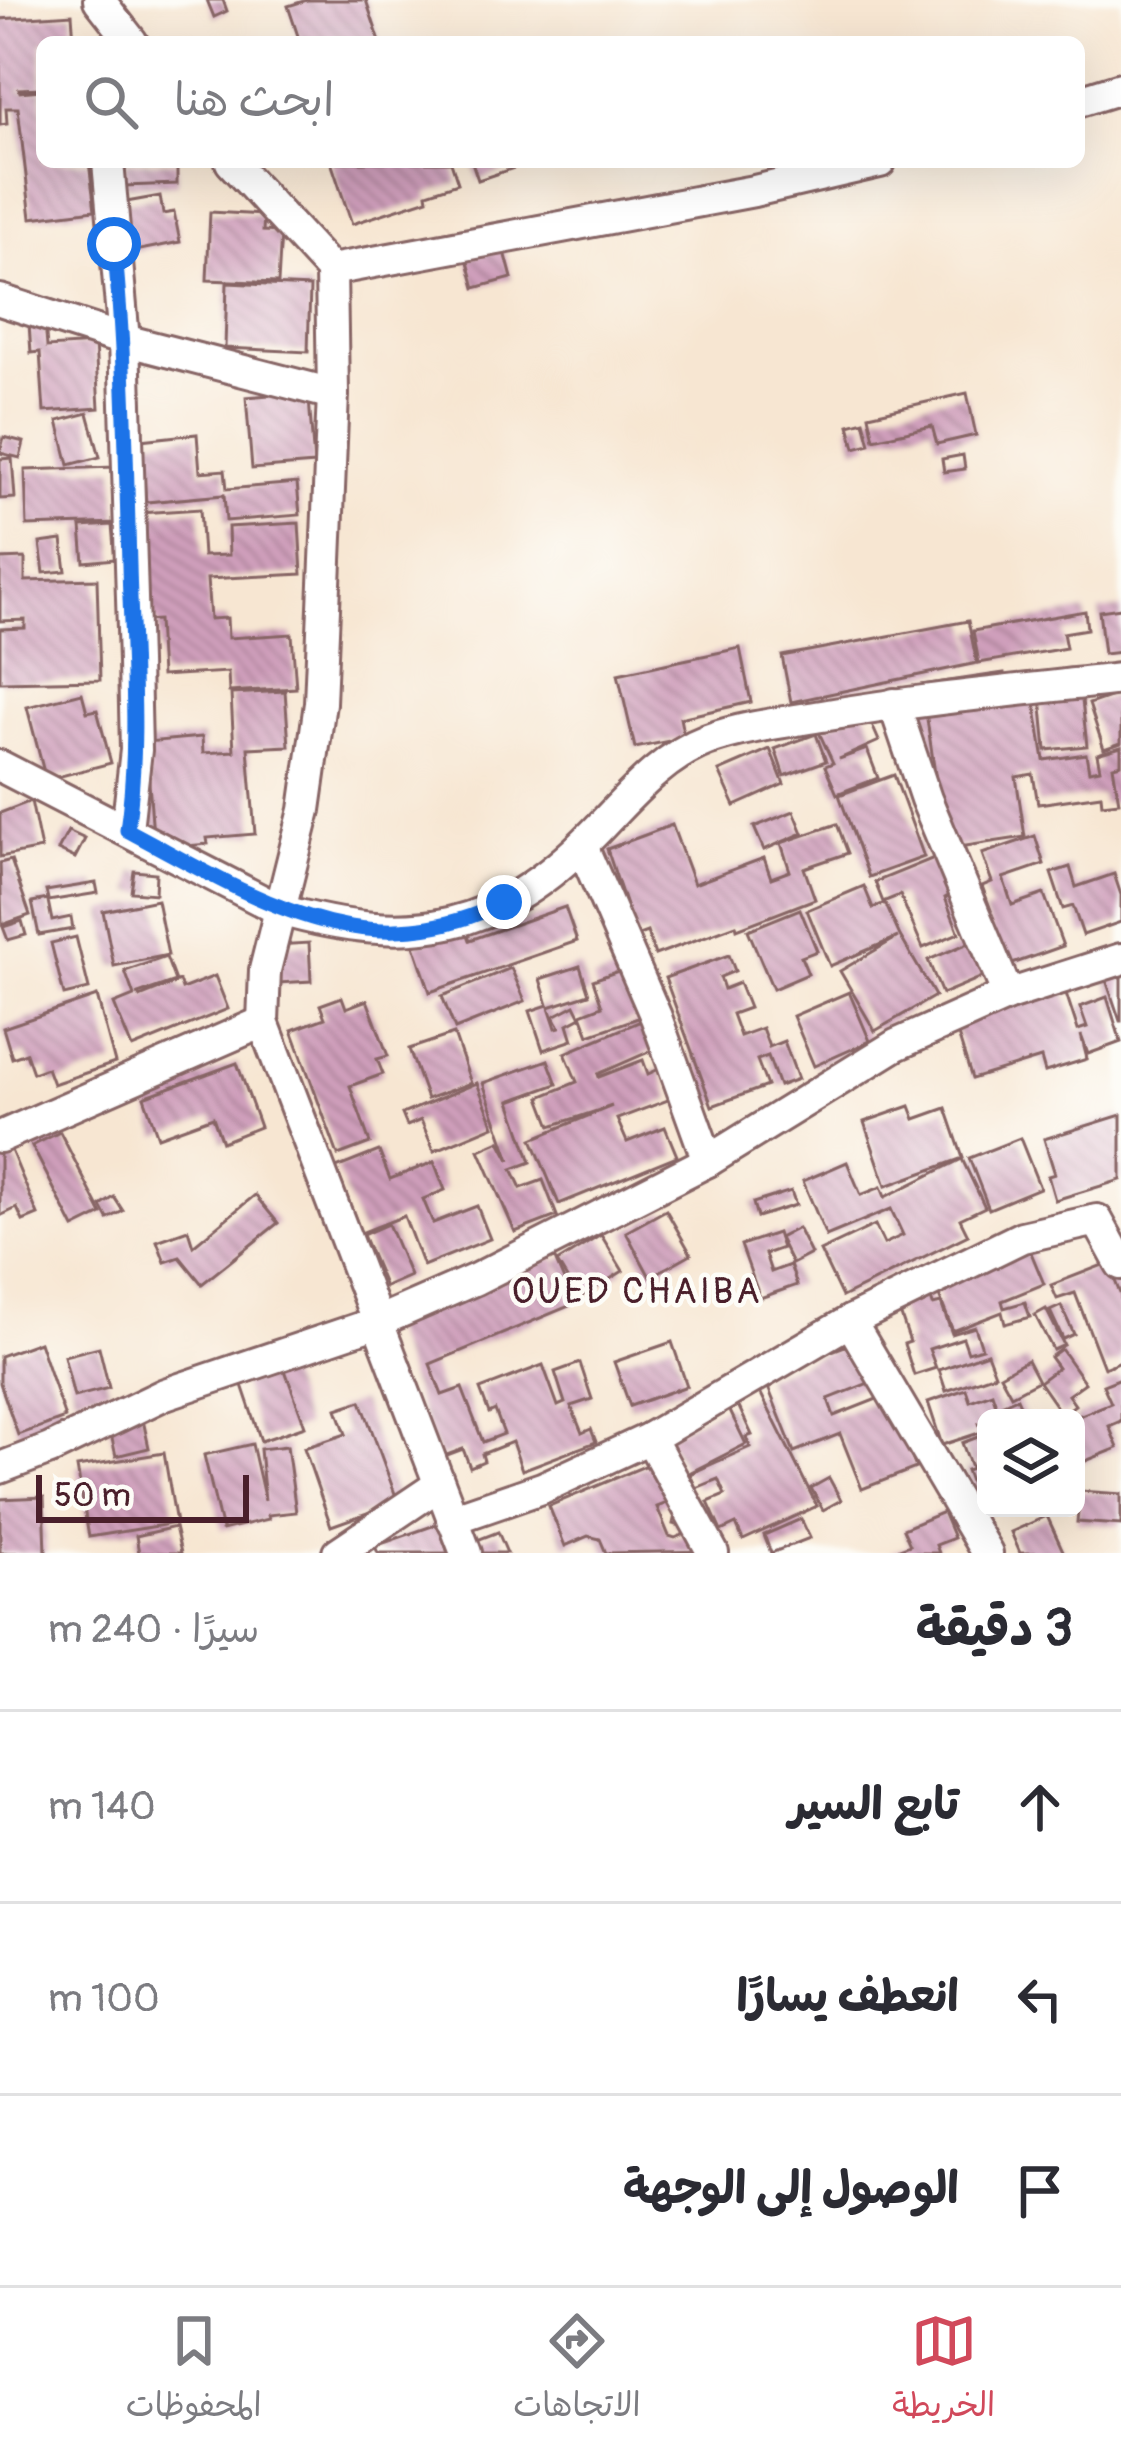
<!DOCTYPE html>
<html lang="ar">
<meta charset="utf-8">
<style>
body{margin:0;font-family:Pangolin,"Playpen Sans Arabic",sans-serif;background:#f2f2f3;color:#2b2b33;direction:rtl}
.controls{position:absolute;right:36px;bottom:36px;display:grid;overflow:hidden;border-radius:18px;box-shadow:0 12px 48px #0002}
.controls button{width:108px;height:108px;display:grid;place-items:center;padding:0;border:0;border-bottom:3px solid #e1e1e2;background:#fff;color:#2b2b33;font:60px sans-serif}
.scale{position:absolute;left:36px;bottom:30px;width:213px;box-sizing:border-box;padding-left:12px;border:6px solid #4a1f2b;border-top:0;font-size:33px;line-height:42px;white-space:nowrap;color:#4a1f2b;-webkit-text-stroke:9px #fdfcf7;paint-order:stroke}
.stop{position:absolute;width:36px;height:36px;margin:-27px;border:9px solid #1a73e8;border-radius:50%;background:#fff}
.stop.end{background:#1a73e8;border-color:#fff;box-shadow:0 3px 12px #0008}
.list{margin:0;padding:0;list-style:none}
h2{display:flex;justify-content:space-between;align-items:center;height:156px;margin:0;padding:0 48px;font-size:51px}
h2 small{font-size:39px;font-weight:400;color:#7c7c81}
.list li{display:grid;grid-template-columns:78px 1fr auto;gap:36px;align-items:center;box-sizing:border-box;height:192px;padding:0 48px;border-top:3px solid #e1e1e2}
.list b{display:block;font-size:45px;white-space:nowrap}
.list em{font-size:39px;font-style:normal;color:#7c7c81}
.icon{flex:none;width:66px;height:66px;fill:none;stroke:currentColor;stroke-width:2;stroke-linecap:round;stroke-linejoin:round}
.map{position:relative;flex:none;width:1121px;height:1553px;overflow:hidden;direction:ltr}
.search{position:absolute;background:#fff;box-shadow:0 12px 48px #0002;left:36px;right:36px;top:36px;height:132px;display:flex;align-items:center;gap:30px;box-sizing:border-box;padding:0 42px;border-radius:18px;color:#7c7c81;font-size:45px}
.sheet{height:732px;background:#fff}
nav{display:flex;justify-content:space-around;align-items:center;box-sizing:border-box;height:168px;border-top:3px solid #e1e1e2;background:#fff;font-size:33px;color:#7c7c81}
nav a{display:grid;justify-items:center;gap:6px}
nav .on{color:#d1495b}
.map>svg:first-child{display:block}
</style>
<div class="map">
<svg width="1121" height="1553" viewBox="0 0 1121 1553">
<defs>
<pattern id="building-back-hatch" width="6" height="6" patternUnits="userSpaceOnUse" patternTransform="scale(3)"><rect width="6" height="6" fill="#cf9fbb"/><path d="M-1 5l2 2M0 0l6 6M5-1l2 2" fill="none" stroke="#aa8198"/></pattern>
</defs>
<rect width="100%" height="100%" fill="#fdfcf7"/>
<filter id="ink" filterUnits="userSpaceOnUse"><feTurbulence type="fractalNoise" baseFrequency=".00833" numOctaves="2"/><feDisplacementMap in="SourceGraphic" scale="24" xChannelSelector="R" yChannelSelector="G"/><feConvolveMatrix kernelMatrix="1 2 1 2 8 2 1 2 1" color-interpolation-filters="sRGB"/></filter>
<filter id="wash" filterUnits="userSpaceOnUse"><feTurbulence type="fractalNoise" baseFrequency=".004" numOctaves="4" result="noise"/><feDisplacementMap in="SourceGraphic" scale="48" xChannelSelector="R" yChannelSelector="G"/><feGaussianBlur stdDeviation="2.7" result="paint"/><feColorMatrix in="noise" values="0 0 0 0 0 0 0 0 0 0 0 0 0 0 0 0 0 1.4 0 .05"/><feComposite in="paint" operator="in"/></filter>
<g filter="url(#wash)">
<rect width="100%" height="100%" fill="#f7e6d2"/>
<g id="blocks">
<g fill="url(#building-back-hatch)">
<path d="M207,0H223L227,11L214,17Z"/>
<path d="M307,0H366L380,42H300L288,6Z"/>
<path d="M72,14L74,42H42V88L19,89L20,92L42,90V162H89L95,210L31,218L18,108H6L7,124L0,125V19Z"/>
<path d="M125,162H177V184L125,186Z"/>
<path d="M331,162H451L458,183L427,193L428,199L352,224Z"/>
<path d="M472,162H529V163L478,180Z"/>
<path d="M160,196L163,214L174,212L180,242L130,252L121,203Z"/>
<path d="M210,212L264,215L263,231L281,232L278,283L207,280Z"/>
<path d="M504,248L512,278L475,288L467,258Z"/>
<path d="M227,283L310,287L308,352L225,348Z"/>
<path d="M45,322L47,347L95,344L99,408L44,412L40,352L31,353L29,324Z"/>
<path d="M308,386L314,464L252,469L246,397L271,395L270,388Z"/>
<path d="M967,393L976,435L937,444L932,426L874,439L869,415Z"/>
<path d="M88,413L100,457L69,465L58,421Z"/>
<path d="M864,421L870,444L855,448L849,425Z"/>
<path d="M197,434L200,472L225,470L227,489L297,483L300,515L226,521L224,495L146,502L140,440Z"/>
<path d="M4,437L24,442L20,458L0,453Z"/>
<path d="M963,455L965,469L944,472L942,459Z"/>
<path d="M12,458L15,498L0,499V459Z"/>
<path d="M115,467L117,523L27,526L25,470Z"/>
<path d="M200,509L203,556L229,555L228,527L299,523L302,574L207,579L210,619L227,618L228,638L292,634L296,688L229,692L228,672L161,676L158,620L143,621L140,513Z"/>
<path d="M112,525L115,559L84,562L81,527Z"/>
<path d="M62,540L66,571L44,573L40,543Z"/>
<path d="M25,558V581L97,579L100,680L0,682V629L25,628V620L0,621V559Z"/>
<path d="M1121,608V652L1104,654L1099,611Z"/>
<path d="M1085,611L1087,629L1063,633L1066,648L979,663L973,631Z"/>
<path d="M968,621L977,663L791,702L782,656Z"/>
<path d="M740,648L751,702L680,718L684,738L635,748L618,674Z"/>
<path d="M1004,673L1006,687L1032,683L1044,760L1086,754L1089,771L1100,769L1097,754L1121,747V764L1113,766L1119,802L1102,804L1101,795L1038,804L1033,774L1016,777L1025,837L946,849L922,685Z"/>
<path d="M1080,682L1087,746L1046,750L1040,686Z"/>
<path d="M285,691L289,746L248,748L255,834L207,838L208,844L154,849L146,742L202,737L203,753L234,751L231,694Z"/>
<path d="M82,693L87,712L97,710L111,763L46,780L27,707Z"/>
<path d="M1121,693V743L1104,749L1089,704Z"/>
<path d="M865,709L879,741L839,759L867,749L878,778L837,794L825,766L833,763L818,730Z"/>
<path d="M816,734L826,761L784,776L775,749Z"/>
<path d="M770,749L784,784L735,806L719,771Z"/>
<path d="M894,775L924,857L869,877L839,795Z"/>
<path d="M31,801L41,849L0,857V813Z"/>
<path d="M794,811L803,833L764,850L754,827Z"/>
<path d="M837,824L848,853L804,868L815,899L737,929L736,925L655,955L647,932L636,936L607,849L672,825L694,884L764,858L771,878L790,871L781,843Z"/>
<path d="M68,831L85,839L75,858L58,850Z"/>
<path d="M1035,836L1044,864L1003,878L1012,905L1044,894L1063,946L1004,967L984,912L991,910L982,886L992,882L982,854Z"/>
<path d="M934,858L950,895L945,898L959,933L923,948L900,895L883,902L875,882Z"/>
<path d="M11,860L30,915L2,925L0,863Z"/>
<path d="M1070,867L1076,887L1114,874L1121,895V922L1083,935L1073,906L1063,909L1051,873Z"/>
<path d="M134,871L156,873L155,894L131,892Z"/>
<path d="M96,883L98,893L48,901L52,921L71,917L73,929L39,935L32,902L48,899L46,891Z"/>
<path d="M864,886L873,908L885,903L900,936L935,996L875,1031L840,971L898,937L830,966L807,910Z"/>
<path d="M157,900L168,955L114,966L103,911Z"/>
<path d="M565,907L577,941L430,992L414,945L465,927L470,940Z"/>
<path d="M800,909L817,951L801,957L808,974L773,989L748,930Z"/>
<path d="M22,921L26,935L8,940L3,927Z"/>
<path d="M76,937L89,989L64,995L51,943Z"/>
<path d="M971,942L985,976L942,994L928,960Z"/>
<path d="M309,943L311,981L278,983L276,945Z"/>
<path d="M729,955L735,971L720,977L724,989L739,983L749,1008L732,1014L740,1036L762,1028L769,1047L784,1041L798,1079L779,1086L768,1056L757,1060L767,1086L712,1106L665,978Z"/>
<path d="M166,957L175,981L138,994L140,997L179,981L182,989L215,976L228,1009L132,1048L114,1004L134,996L125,971Z"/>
<path d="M580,966L589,994L549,1007L556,1028L560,1027L554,1016L575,1005L581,1017L568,1024L573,1040L543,1050L530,1011L548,1005L540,979Z"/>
<path d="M511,968L525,1001L455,1029L442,996Z"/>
<path d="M624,969L641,1017L589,1035L581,1014L602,1006L593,980Z"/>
<path d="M1121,969V1021H1120L1104,974Z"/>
<path d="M1062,981L1078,1030L1087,1027L1080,1007L1107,997L1121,1042L1088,1054L1081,1035L1087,1059L1045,1072L1041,1058L972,1079L952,1016Z"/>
<path d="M849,992L870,1041L814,1066L793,1016Z"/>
<path d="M97,996L115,1063L53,1084L47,1068L33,1073L26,1053L12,1058L3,1028Z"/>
<path d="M342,997L346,1008L367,1000L388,1056L377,1059L383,1074L350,1086L370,1143L338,1155L292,1030L325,1018L320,1005Z"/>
<path d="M648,1018L660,1047L598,1074L599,1077L643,1060L648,1074L659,1069L671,1099L617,1119L627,1142L665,1127L677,1156L559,1204L532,1139L612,1106L551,1126L540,1097L577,1082L565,1053Z"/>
<path d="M454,1034L471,1083L427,1099L409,1049Z"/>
<path d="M548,1060L557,1084L510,1101L531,1162L512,1169L521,1188L543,1180L557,1216L515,1232L479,1150L500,1141L510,1160L483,1083Z"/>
<path d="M237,1063L260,1127L222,1142L213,1117L158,1137L144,1097Z"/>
<path d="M477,1083L494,1126L434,1151L421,1120L407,1126L402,1114Z"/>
<path d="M910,1106L915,1119L946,1108L963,1158L886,1186L864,1122Z"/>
<path d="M1121,1115V1180L1055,1200L1048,1176L1055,1174L1044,1139Z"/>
<path d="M60,1132L102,1214L74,1228L32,1146Z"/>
<path d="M5,1136L38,1215L23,1221L17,1208L0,1216V1138Z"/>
<path d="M1020,1138L1040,1188L989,1209L969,1158Z"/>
<path d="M379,1151L390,1179L434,1162L445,1190L423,1199L433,1223L477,1206L490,1239L423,1266L404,1216L361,1233L336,1168Z"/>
<path d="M962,1159L985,1207L960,1219L968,1235L842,1297L820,1251L875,1225L884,1244L903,1235L891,1209L826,1236L803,1181L847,1162L861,1195L881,1187L885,1197Z"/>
<path d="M791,1191L796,1205L757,1217L753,1203Z"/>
<path d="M255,1195L278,1223L202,1284L180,1257L165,1262L157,1241L188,1230L193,1246Z"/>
<path d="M114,1197L123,1211L108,1219L101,1206Z"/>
<path d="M666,1210L691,1254L650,1277L626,1232Z"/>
<path d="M388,1224L410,1276L385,1287L363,1235Z"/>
<path d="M798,1228L811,1254L792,1264L779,1238Z"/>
<path d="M777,1233L782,1248L765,1254L771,1272L790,1265L797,1285L760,1298L741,1245Z"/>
<path d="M601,1235L623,1271L579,1298L557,1262Z"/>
<path d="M1027,1243L1044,1284L1002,1301L1004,1308L1025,1302L1030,1317L1005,1324L1002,1312L953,1331L934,1283Z"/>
<path d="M554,1257L574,1304L430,1364L442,1395L462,1388L483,1442L504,1434L495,1410L489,1413L480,1389L543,1365L558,1406L565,1403L555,1372L580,1363L592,1399L571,1406L582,1433L591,1429L596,1442L522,1470L512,1442L482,1454L484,1461L470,1467L463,1449L439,1458L389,1327Z"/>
<path d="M1108,1263L1121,1296V1361L1104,1368L1075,1293L1057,1299L1051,1285Z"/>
<path d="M929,1293L933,1305L941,1303L952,1334L975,1327L982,1348L968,1352L963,1338L929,1349L936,1368L914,1375L904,1344L910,1342L897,1304Z"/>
<path d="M1061,1306L1074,1334L1063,1339L1050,1311Z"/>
<path d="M1046,1309L1064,1345L1053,1350L1035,1315Z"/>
<path d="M863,1339L879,1379L828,1399L834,1416L887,1395L916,1468L862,1489L840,1434L794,1452L764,1377Z"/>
<path d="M39,1342L65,1418L18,1435L0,1383V1356Z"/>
<path d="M672,1342L687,1386L630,1406L614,1362Z"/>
<path d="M99,1347L109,1388L74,1397L64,1356Z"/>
<path d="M1061,1349L1085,1383L1068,1395L1075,1405L1062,1415L1039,1382L1058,1368L1050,1357Z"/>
<path d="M987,1353L995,1374L946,1391L939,1370Z"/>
<path d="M1027,1360L1038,1381L1011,1395L1000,1375Z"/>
<path d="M285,1370L305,1426L261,1441L242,1385Z"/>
<path d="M1121,1378V1421L1109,1426L1118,1448L1083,1462L1076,1445V1417L1111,1403L1103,1385Z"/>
<path d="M966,1389L970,1401L992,1393L1000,1416L979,1423L982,1432L942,1445L928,1402Z"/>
<path d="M760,1392L817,1506L743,1540L736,1524L721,1531L708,1502L725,1495L718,1479L696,1488L690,1474L750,1447L746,1437L752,1435L737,1403Z"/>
<path d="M1017,1398L1026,1418H1004L999,1406Z"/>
<path d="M361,1401L398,1502L331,1526L304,1448L346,1434L337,1409Z"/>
<path d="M727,1405L746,1444L687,1474L667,1436Z"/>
<path d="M140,1406L149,1448L116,1456L106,1413Z"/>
<path d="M986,1434V1461L971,1467L962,1443Z"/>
<path d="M252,1444L265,1501L260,1449L287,1446L296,1512L268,1515L269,1519L222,1530L204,1455Z"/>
<path d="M164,1453L176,1523L89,1537L77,1467Z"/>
<path d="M659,1460L667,1480L666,1487L692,1493L657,1507L669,1536L675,1538L695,1529L673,1524L678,1501L687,1497L709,1551L606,1553L600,1539L588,1536L565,1546L549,1506Z"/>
<path d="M986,1464V1508L1000,1509L982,1515L966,1470Z"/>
<path d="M829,1478L841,1500L823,1510L811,1488Z"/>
<path d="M1080,1491L1121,1494V1525L1077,1522Z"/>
<path d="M44,1497L46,1553H0V1499Z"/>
<path d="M943,1512L954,1538L936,1545L939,1553H890L910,1545L903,1529Z"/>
<path d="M1047,1516L1064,1553H1020L1011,1532Z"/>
<path d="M801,1519L810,1538L771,1553L764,1535Z"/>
<path d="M438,1524L448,1553H378L375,1546Z"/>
<path d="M175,1527L181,1553H139L136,1536Z"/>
<path d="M498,1532L507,1553H482L477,1540Z"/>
</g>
</g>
</g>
<g filter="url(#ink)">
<use href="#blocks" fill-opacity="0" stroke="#876565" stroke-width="3"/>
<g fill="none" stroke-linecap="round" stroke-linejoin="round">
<defs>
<g id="minor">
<path d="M99,0L132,42"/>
<path d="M1079,101L1121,88"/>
<path d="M108,162L124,340L134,662L136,750L127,829"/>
<path d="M231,162L331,270L754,191L880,162"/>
<path d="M331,270L333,394L320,703L305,810L265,970L263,1022L466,1553"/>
<path d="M0,300L124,340L333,394"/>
<path d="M894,704L926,799L1008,995"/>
<path d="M0,766L280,910C411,947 497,933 595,832C628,798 662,757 707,740C743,727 785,722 822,716C921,699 1021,690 1121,679"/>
<path d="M582,846L656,1017L708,1161"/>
<path d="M0,1137L263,1022"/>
<path d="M850,1321L987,1553"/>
<path d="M650,1438L713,1553"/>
<path d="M0,1468L50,1449L165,1394L375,1323L476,1279L708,1161L896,1045L1008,995L1121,959"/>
<path d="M452,1519L542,1488L650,1438L850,1321L1022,1237L1097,1220L1121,1264"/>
<path d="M338,1553L439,1485"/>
</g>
</defs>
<use href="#minor" stroke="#876565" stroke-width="36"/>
<use href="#minor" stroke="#fff" stroke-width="30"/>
</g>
</g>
<g fill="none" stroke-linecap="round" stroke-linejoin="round" filter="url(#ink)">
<path stroke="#1a73e8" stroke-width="15" d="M114,244C125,351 126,457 129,565C131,654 140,741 127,830C251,895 362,973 504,902"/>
</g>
<g text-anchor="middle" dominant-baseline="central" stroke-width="9" stroke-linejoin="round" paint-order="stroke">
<g font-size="36" letter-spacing="3" fill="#4a1f2b" stroke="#fdfcf7">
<text x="637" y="1291">OUED CHAIBA</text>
</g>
</g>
</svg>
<div class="controls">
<button><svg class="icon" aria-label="layers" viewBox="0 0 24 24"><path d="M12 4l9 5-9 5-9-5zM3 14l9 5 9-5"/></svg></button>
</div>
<div class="scale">50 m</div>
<div class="stop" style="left:114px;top:244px"></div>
<div class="stop end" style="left:504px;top:902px"></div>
<div class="search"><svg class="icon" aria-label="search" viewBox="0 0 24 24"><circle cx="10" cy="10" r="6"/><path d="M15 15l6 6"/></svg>ابحث هنا</div>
</div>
<section class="sheet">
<h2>3 دقيقة<small>سيرًا · 240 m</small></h2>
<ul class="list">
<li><svg class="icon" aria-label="ahead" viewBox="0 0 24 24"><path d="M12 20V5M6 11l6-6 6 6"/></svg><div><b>تابع السير</b></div><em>140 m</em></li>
<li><svg class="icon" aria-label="left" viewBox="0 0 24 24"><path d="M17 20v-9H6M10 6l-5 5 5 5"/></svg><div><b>انعطف يسارًا</b></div><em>100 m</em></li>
<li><svg class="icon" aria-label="arrive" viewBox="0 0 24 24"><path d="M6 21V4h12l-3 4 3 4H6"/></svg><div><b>الوصول إلى الوجهة</b></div></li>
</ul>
</section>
<nav>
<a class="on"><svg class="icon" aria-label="map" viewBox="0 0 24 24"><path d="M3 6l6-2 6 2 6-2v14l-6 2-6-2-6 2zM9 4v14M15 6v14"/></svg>الخريطة</a>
<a><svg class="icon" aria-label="directions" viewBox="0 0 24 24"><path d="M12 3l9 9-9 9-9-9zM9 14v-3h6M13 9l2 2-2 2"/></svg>الاتجاهات</a>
<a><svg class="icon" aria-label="saved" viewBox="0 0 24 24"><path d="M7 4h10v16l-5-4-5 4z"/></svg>المحفوظات</a>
</nav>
